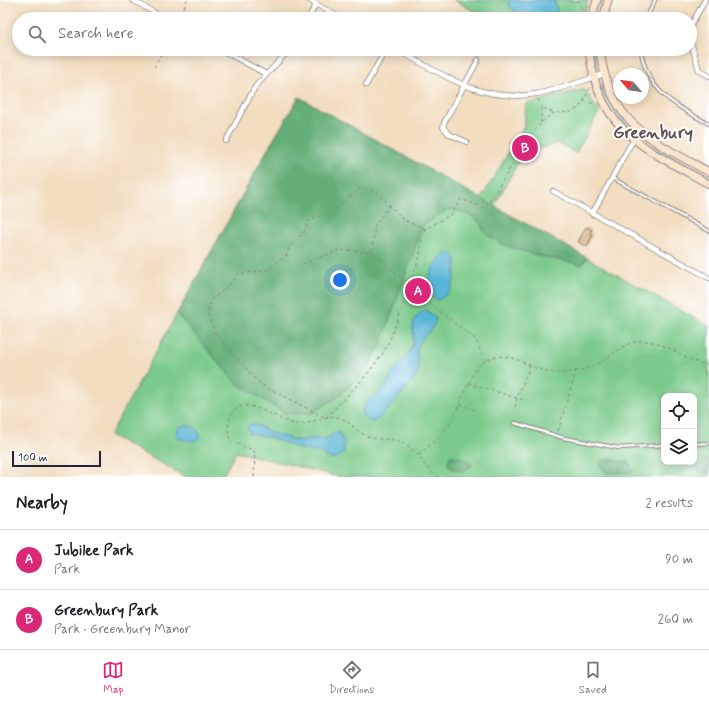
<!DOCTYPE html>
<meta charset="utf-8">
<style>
body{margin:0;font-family:Mynerve,sans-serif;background:#f2f2f2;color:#202124}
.controls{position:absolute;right:12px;bottom:12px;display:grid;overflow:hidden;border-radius:8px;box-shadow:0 2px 10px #0003}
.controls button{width:36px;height:36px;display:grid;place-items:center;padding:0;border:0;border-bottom:1px solid #e0e0e0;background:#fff;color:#202124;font:20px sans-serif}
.compass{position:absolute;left:613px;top:68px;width:36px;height:36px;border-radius:50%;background:#fff;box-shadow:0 2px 10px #0003;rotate:299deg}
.scale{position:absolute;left:12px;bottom:10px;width:89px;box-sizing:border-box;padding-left:4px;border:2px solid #22223b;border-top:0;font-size:11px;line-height:14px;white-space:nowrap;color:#22223b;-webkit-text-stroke:3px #fff;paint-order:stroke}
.you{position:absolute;left:340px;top:280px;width:14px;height:14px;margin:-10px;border:3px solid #fff;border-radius:50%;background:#1a73e8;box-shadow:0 0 0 6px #1a73e833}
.badge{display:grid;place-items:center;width:26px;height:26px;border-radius:50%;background:#db2777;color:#fff;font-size:13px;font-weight:700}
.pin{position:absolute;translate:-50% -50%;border:2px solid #fff;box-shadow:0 1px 4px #0006}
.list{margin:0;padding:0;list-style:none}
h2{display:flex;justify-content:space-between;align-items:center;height:52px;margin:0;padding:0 16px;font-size:17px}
h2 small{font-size:13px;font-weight:400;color:#757577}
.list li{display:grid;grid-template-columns:26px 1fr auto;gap:12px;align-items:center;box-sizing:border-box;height:60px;padding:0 16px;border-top:1px solid #e0e0e0}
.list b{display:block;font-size:15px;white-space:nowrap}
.list p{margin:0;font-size:13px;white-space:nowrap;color:#757577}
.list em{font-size:13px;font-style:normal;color:#757577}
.icon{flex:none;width:22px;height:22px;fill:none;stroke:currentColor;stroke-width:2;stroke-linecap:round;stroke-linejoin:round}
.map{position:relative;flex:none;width:709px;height:477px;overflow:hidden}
.search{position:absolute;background:#fff;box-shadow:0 2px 10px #0003;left:12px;right:12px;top:12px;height:44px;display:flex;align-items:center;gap:10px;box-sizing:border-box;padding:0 14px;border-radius:22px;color:#757577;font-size:15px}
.sheet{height:172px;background:#fff}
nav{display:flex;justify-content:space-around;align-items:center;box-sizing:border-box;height:56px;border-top:1px solid #e0e0e0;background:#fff;font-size:11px;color:#757577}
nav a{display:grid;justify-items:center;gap:2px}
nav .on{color:#db2777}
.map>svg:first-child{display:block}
</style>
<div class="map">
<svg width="709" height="477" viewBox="0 0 709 477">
<rect width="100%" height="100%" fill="#fff"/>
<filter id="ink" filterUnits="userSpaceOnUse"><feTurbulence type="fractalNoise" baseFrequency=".025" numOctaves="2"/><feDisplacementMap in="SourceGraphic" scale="8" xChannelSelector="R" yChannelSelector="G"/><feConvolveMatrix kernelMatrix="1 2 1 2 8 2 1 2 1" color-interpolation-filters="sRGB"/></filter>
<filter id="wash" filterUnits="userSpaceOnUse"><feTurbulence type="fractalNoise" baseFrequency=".012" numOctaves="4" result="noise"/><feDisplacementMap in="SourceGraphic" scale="16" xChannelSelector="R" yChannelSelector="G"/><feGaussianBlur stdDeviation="0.9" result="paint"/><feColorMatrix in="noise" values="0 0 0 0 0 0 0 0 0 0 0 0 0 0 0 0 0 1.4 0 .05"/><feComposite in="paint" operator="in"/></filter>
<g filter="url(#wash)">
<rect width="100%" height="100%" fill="#f2ddbf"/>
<g fill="#7bca8b" stroke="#4e7663" fill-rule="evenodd">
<path d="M454,0H588L584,19H488Z"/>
<path d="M584,89L599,112L576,153L557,143L523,154L494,206L709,326V477H341L236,452L222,477H186L110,435L268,149L299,97L481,199L524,126L526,104ZM664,396H694V462H664Z"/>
</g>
<g fill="#64ae77" stroke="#436859">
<path d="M299,97L582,255L587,258L582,265C554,258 511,253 488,235C482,231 481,223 476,219C470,214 453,208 447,210L423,225L381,344L368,367L359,377L336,398L311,414L285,413L236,383L177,314L268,149Z"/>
<path d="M451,455L470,461L472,465C462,473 460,472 449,467L448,462Z"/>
<path d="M703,458L709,461V472L702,473L692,466L695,461Z"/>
<path d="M609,459L622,462H629L633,472L606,473L599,464L603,460Z"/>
</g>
<g fill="#59b5d7" stroke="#3e6c89">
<path d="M509,0H554L557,10L555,19H525L508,5Z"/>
<path d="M446,253L453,255L456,259C455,275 455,294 437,300L429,294C425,279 434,262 446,253Z"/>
<path d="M426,310L436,318C432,335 423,333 418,346C415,354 420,363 418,371C415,381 383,415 374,422L365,419L362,414C364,401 373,397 383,389C387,386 388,379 392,374C398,364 408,357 412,347C417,332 405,320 426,310Z"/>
<path d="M250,424H254L274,434L299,441L313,438L326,439L336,432L340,433L344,443V452L339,457L331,459L319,452L300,449L272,438L249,433L247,427Z"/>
<path d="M185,425L191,426L198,431L200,438L195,441L179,439L176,436L179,427Z"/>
</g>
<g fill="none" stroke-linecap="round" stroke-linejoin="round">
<g stroke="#59b5d7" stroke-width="2">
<path d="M597,19L603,0"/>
<path d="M594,49L596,68"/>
<path d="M601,85L602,91L630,130"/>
<path d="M644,142L709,178"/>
</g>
</g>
<g id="blocks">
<path fill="#d2a66f" d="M586,227L592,230L590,233L593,235L586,247L578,242Z"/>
</g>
</g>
<g filter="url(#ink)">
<use href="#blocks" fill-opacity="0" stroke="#8a807d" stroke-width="1"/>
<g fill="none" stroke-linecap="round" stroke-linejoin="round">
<defs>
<g id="lane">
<path d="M646,19L655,0"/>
<path d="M641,49C645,90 676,106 709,124"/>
<path d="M612,178L709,231"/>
<path d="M515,423L564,438L619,448L664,445"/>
<path d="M694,444L709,443"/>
</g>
<g id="street">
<path d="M132,0L166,19"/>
<path d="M309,0L342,19"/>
<path d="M308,19L316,4"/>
<path d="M690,27L705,0"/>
<path d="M690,39L699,70L709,76"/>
<path d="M220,49L266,74"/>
<path d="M396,49C441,74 481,103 536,94C559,90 582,81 604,74"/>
<path d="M366,85L386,49"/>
<path d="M226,141L255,87L290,49"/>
<path d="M467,142L449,134L443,127L444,123L478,60"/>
<path d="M553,191L709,278"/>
<path d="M592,214L629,147L640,131"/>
</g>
<g id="secondary">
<path d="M591,19L597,0"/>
<path d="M603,19L608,0"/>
<path d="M589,49C597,131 646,149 709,184"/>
<path d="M600,49C608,123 651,140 709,172"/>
</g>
</defs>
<use href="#lane" stroke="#8a807d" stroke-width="4.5"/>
<use href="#street" stroke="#8a807d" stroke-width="6"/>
<use href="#secondary" stroke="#8a807d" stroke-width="9"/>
<g stroke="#8a807d" stroke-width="1" stroke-dasharray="3 3" stroke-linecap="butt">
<path d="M578,0L585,16"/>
<path d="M180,19L187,0"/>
<path d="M154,67L164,49"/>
<path d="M538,99L541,107L554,113"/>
<path d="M584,101L596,104"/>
<path d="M541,123V108"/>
<path d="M425,229L404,220L377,192L360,189L333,210L308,222L304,232L290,246L286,256L267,270L238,274L228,287L212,299L209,307L208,314L215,333L260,384L326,418L364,378L384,352L396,325L420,256L421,243L425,229L452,214L461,199L485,208L515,161L521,146L545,119L554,113L571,112L577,109L582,104L590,88"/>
<path d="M372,251L375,225L390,205"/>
<path d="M297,266L340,250L372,252L434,307L475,339L485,360"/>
<path d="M468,383L517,398L530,366"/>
<path d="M460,405L476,410"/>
<path d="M515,407L517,398L525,400"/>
<path d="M558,431L576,371"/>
<path d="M419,455L440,436L451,422L475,370C505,337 527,374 559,373C574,372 588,369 601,362C615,354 626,340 644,341C668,342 685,362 709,365"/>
<path d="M254,477L255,452C240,441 224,448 229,422C236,385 278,422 296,424C311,426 326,412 341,418C351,423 358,433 369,437C382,441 394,437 407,445C420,454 425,470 439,477"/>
</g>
<use href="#lane" stroke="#fff" stroke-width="2.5"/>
<use href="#street" stroke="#fff" stroke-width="4.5"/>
<use href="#secondary" stroke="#fce5cf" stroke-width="7"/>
</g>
</g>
<g text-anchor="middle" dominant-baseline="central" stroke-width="4" stroke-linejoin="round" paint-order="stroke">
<g font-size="17" font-weight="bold" fill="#60504d" stroke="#fff">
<text x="653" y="133">Greenbury</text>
</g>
</g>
</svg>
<div class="controls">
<button><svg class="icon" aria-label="locate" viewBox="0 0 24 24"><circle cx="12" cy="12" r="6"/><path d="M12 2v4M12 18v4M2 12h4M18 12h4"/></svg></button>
<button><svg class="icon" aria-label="layers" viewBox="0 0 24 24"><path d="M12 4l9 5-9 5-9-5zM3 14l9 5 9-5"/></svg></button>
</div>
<svg class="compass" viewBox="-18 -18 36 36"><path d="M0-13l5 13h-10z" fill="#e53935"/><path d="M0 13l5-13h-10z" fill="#757577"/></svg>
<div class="scale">100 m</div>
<div class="you"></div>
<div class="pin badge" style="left:418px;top:291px">A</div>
<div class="pin badge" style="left:525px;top:148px">B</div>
<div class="search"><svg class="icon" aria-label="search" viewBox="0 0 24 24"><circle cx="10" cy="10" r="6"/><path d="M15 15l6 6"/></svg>Search here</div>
</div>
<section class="sheet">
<h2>Nearby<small>2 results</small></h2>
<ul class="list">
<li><span class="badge">A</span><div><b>Jubilee Park</b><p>Park</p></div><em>90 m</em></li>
<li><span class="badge">B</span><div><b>Greenbury Park</b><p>Park · Greenbury Manor</p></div><em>260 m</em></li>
</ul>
</section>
<nav>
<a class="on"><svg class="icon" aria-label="map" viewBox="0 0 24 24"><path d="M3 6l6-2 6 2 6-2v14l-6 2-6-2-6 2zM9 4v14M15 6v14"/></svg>Map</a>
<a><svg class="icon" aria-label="directions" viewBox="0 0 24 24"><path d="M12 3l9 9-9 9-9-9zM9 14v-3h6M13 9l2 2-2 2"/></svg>Directions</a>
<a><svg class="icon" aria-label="saved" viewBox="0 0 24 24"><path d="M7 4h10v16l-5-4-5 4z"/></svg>Saved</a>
</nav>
